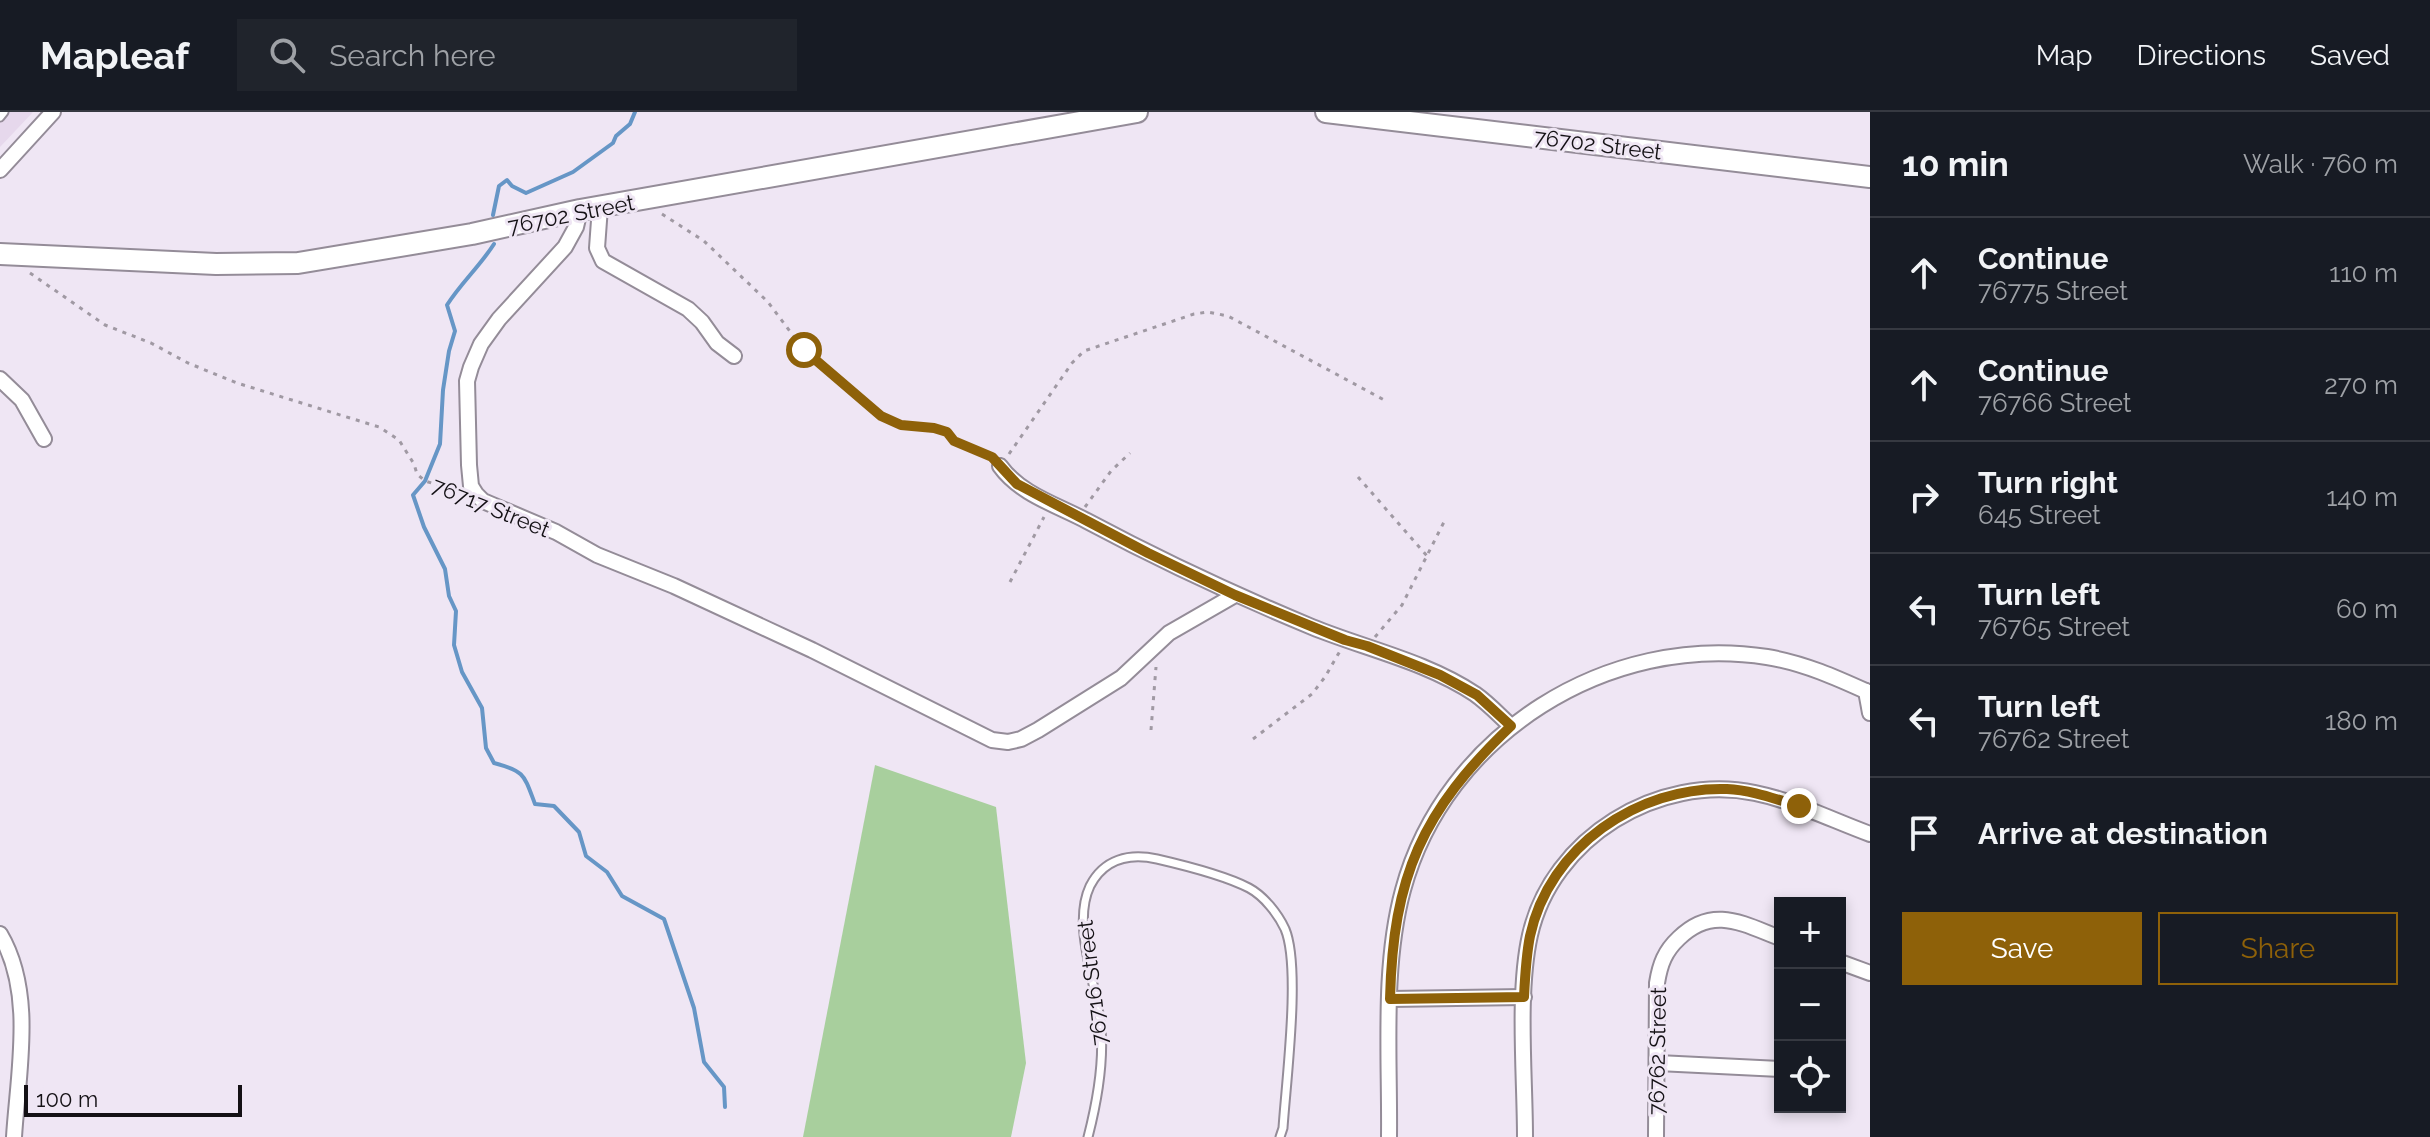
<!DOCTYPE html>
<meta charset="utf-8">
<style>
body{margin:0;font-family:Raleway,sans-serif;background:#20242c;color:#f1f3f6}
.controls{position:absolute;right:24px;bottom:24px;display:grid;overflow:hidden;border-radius:0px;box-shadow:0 4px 12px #0003}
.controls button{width:72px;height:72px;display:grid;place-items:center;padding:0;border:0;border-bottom:2px solid #363941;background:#171b24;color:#f1f3f6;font:40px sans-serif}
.scale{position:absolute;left:24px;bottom:20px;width:218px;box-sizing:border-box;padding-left:8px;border:4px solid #141115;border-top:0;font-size:22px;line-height:28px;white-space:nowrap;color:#141115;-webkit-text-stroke:6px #efe6f4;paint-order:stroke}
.stop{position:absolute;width:24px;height:24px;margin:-18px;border:6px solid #8e6109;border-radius:50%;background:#fff}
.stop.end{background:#8e6109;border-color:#fff;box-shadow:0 2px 8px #0008}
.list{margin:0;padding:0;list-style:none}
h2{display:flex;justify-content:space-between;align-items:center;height:104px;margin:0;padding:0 32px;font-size:34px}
h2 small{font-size:26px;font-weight:400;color:#9ea1a6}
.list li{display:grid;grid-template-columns:52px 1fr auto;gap:24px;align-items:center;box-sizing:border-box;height:112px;padding:0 32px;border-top:2px solid #363941}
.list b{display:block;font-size:30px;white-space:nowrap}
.list p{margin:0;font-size:26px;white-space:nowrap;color:#9ea1a6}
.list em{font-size:26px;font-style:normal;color:#9ea1a6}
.actions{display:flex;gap:16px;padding:24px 32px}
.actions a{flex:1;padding:18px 0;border:2px solid #8e6109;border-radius:0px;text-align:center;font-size:28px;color:#8e6109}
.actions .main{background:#8e6109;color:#fff}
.icon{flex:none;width:44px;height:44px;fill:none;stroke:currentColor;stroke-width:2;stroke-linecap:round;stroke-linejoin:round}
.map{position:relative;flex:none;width:1870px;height:1025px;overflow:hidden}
header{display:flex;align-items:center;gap:48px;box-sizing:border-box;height:112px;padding:0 40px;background:#171b24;border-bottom:2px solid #363941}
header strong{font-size:38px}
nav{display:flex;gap:44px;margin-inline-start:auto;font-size:28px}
.search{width:560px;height:72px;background:#20242c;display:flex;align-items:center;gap:20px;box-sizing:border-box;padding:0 28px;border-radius:0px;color:#9ea1a6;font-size:30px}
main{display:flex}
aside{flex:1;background:#171b24}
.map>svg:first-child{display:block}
</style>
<header>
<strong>Mapleaf</strong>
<div class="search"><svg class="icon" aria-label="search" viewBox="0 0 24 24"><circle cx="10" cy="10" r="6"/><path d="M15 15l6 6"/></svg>Search here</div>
<nav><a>Map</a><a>Directions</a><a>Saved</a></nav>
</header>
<main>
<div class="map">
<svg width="1870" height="1025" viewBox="0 0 1870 1025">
<rect width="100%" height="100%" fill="#efe6f4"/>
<path fill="#e6d8ec" d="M0,0H33L0,35Z"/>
<path fill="#a8cf9d" d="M875,653L996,695L1026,951L1011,1025H803Z"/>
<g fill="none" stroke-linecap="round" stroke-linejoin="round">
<g stroke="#6696c6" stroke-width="4">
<path d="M493,103L499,74L507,68L512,74L526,81L573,60L613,31L616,24L630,12L635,0"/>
<path d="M494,132C480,154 461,171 447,193L455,219L449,239L443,278L440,332L425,369L413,383L424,415L445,457L449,484L456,499L454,533L462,560L482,596L486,636L494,651C525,659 524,663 535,692L554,694L579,720L586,744L607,760L622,784L664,807L694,896L704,950L724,975L725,995"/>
</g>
<defs>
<g id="lane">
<path d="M0,5L4,0"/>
<path d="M1088,1025C1097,990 1104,953 1101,917C1098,875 1071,814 1090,774C1104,747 1129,741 1157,747C1183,753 1226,764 1249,776C1264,784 1278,802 1285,817C1301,855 1286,970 1283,1016L1280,1025"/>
</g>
<g id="street">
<path d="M0,58L53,0"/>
<path d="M600,95L597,136L603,149L688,197L702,210L717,231L734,244"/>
<path d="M580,98L576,115L565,135L499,207L481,232L471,255L467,269L469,353L471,374L476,382L483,389L556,420L597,443L674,474L812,538L992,628L1008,630L1021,627L1038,618L1121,566L1169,521L1235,483"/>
<path d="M0,267L22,288L44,327"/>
<path d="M1000,354C1020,382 1057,393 1087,409C1160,448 1235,483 1312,515C1366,537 1425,549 1475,582C1488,591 1500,604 1511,614"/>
<path d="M1866,579L1870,601"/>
<path d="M0,822C35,881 18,960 14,1025"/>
<path d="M1840,850L1870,861"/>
<path d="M1390,887L1524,885"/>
<path d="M1658,951L1780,957"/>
<path d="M1389,1025C1390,946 1382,855 1403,778C1445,622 1609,520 1767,545C1804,551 1837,566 1870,581"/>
<path d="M1525,1025C1525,964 1517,881 1530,823C1552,726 1658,661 1755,681C1794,689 1832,708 1870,722"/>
<path d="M1656,1025L1657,871C1660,852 1665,839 1679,826C1713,793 1743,812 1780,826"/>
</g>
<g id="secondary">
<path d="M1326,0L1870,65"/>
<path d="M0,142L216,152L298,151L472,122L580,98L1137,0"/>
</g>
</defs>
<use href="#lane" stroke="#948c98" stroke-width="11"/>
<use href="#street" stroke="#948c98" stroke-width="18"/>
<use href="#secondary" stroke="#948c98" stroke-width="24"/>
<g stroke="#a099a3" stroke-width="3" stroke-dasharray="4 6" stroke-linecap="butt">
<path d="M662,102L704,129L768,190L804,238L881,304L901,313L934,316L947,320L954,329L991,344"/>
<path d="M30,161L105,213L151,231L188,251L237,271L379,315L399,328L414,352L417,362L425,369L457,379"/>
<path d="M1009,342L1072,251L1084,239L1194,202L1208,200L1228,204L1388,290"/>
<path d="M1358,365L1427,444"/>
<path d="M1085,395L1111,359L1130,341"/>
<path d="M1010,470L1044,405"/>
<path d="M1375,525L1402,493L1446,406"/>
<path d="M1151,618L1156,555"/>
<path d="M1253,627L1312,582L1325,565L1340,539"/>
</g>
<use href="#lane" stroke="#fff" stroke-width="7"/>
<use href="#street" stroke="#fff" stroke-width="14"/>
<use href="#secondary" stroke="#fff" stroke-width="20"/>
</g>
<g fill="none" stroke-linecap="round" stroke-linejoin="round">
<path stroke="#8e6109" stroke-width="10" d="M804,238L881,304L901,313L934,316L947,320L954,329L992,345L1017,372L1148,441L1235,483L1345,528L1367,534L1440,563L1477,583L1511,614C1422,699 1393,764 1390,887L1524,885C1525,865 1526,844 1530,824C1549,735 1638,674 1727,677C1752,678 1775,687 1799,694"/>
</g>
<g text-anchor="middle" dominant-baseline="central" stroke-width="6" stroke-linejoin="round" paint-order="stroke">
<g font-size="22" fill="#141115" stroke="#efe6f4">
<text transform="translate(1598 32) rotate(7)">76702 Street</text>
<text transform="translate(571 102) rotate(-11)">76702 Street</text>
<text transform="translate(491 395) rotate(22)">76717 Street</text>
<text transform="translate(1092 871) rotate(-97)">76716 Street</text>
<text transform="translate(1657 939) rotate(-89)">76762 Street</text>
</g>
</g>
</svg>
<div class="controls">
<button>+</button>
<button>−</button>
<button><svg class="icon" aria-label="locate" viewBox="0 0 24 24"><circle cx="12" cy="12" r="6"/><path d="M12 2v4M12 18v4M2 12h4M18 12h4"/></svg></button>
</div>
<div class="scale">100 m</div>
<div class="stop" style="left:804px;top:238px"></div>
<div class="stop end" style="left:1799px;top:694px"></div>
</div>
<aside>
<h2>10 min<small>Walk · 760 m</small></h2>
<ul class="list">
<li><svg class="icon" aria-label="ahead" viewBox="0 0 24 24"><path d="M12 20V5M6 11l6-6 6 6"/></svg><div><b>Continue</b><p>76775 Street</p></div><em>110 m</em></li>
<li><svg class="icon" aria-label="ahead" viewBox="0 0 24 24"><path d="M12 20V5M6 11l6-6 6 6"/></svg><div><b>Continue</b><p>76766 Street</p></div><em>270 m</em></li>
<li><svg class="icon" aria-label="right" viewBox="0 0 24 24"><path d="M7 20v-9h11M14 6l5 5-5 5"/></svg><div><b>Turn right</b><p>645 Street</p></div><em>140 m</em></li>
<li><svg class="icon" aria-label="left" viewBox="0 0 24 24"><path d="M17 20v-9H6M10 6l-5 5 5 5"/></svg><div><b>Turn left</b><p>76765 Street</p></div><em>60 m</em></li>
<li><svg class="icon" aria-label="left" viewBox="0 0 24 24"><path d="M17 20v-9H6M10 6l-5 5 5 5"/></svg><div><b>Turn left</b><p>76762 Street</p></div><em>180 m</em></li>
<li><svg class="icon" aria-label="arrive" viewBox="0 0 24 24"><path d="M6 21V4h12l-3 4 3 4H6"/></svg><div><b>Arrive at destination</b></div></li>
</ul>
<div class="actions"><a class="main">Save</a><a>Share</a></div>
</aside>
</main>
